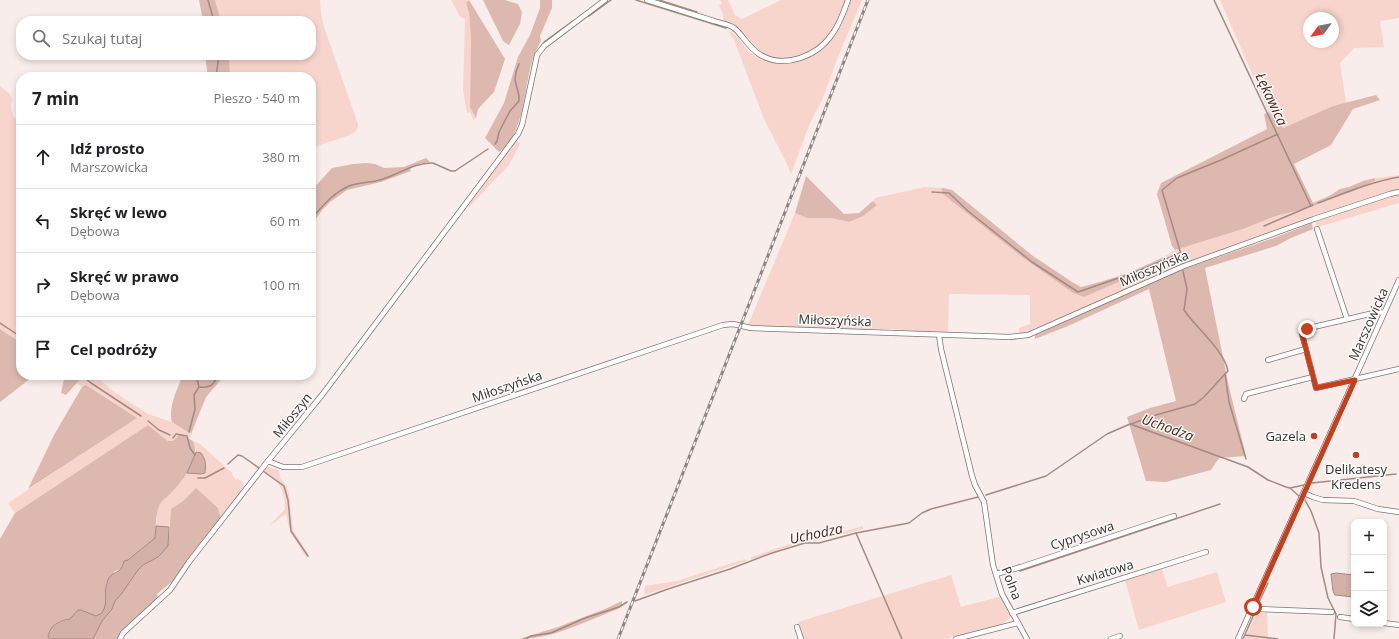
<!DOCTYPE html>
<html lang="pl">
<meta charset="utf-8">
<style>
body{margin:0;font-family:"Open Sans",sans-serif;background:#f2f2f2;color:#202124}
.controls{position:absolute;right:12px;bottom:12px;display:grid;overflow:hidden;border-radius:8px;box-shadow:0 2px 6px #0003}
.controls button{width:36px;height:36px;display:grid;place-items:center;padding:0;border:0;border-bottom:1px solid #e0e0e0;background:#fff;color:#202124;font:20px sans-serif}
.compass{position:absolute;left:1303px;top:12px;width:36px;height:36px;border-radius:50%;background:#fff;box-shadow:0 2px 6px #0003;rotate:237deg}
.stop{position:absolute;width:12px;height:12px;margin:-9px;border:3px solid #c73e1a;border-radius:50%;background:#fff}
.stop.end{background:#c73e1a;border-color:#fff;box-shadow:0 1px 4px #0008}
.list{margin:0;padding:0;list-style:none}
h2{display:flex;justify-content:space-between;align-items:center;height:52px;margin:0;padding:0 16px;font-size:17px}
h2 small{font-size:13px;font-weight:400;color:#757577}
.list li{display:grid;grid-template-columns:26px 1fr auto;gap:12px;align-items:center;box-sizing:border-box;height:64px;padding:0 16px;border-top:1px solid #e0e0e0}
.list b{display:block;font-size:15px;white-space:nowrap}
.list p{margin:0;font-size:13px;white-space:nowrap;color:#757577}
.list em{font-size:13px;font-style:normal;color:#757577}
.icon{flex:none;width:22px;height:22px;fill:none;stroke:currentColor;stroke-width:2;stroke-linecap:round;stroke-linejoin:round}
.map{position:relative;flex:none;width:1399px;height:639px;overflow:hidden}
.search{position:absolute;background:#fff;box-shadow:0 2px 6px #0003;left:16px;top:16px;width:300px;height:44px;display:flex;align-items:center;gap:10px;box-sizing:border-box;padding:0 14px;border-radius:16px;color:#757577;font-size:15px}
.panel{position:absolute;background:#fff;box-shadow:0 2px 6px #0003;left:16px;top:72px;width:300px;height:308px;border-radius:16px}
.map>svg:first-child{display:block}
</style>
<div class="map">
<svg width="1399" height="639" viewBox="0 0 1399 639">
<rect width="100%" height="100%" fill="#f8edea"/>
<g fill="#f8d5cc" fill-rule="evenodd">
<path d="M215,0H320L321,14L324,27L358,124C358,130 356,132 350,135L311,148V77H230L229,55H311V21H221Z"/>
<path d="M451,0H469L466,3L469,13L471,37L470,107L476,118L474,120L470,112L467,113L463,90L465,19L460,17Z"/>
<path d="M720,0H728L735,15L742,19L781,0H846C840,13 836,28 826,39C811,57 779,65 758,51C755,49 752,46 750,43V40L748,37C740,36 742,28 735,25C731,24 726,24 722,23C713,20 704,17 695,14V11L723,20V14L719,5L722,3Z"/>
<path d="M851,0H862L838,57L822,100L810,123L791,174L785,160L764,119L734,40L728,31C741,35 742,48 754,55C780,69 808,65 829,43C839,33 846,14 851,0Z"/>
<path d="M1220,0H1399V18L1380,21L1384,47L1354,48L1340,63L1346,103L1333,106L1283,128L1269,112ZM1309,18H1333V42H1309Z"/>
<path d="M0,86L9,93L12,98C10,110 11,116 21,124V343L0,329Z"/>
<path d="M517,140L520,144L509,165L469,207L468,206Z"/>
<path d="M1399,175V190L1387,192L1347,205L1269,234L1247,240L1152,277L1052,323C1041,325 1031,331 1021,334L1019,333V328L1030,324V295L949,294L948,333L889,329H823L748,325L795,213L807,218H831L849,222L877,204L873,201L875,198L925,187L943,188L941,191L944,195L1022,257L1073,293L1084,297L1163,263V257L1175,250L1243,229L1276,216L1308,208L1354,191L1375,181V178Z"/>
<path d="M1399,194V203L1318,227L1315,222L1373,201Z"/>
<path d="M84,375H94L113,391L131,403L148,414L172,422L191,434L189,438L185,436L173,441H168L148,425L15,513L8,503L136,418L86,385L82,387L77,383Z"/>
<path d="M193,441L200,444L232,473V475L236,480L238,479L243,482L244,489L222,517L218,508L196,488L183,501L171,509L169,527L156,526L157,512L160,503L171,493L187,473L201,474L205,472L206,464L201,453L196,452Z"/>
<path d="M269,467L279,470L280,478L287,487L289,494L293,530L309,556L308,558L306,557L290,532L286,514L269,526L285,509C284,487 280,483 263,472L266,468Z"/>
<path d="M863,526V529C843,535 822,539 802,543C785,546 767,555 751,560V557L802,540L823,537Z"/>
<path d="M745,559L747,561L644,595L645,586L677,581Z"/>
<path d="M1162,569L1168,587L1217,572L1226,602L1139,630L1125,580Z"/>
<path d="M951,575L961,607L1002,596L1011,617L1002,624L945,639H804L798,622Z"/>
<path d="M1256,613H1267L1268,639H1245Z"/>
</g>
<g fill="#ddb8af">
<path d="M199,0H215L221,21H203Z"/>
<path d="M469,0L505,59L494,92L478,109L476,118L470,107L471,37L469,13L466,3Z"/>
<path d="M483,0H505L518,4L522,12L520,24L509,45L507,44L503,41Z"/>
<path d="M540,0H552V8L540,36L541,41C538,47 534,54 532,61C524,88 524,136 499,152L485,138L504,103L518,57L530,35L540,8Z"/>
<path d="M206,55H229L230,77H207C208,69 205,62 206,55Z"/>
<path d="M1376,95L1380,100L1353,109L1331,145L1294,164L1313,203L1329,196L1340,189L1349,187L1363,181L1375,178V181L1354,191L1308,208L1276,216L1243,229L1175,250L1172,246L1157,194L1161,183L1267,129L1264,114L1269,112L1283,128L1333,106Z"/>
<path d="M426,158L430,162L419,164L410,168L411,171L381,182L347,190L330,202L323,209L311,225V191L332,168L353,164L366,163L375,164L384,168L404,167Z"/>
<path d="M806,176L844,214L859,213L873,201L877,205L863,216L849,222L831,218H807L795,213Z"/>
<path d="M943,188L952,190L1033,256L1072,282L1081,287C1110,280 1137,271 1163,257V263L1084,297L1073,293L1022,257L944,195L941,190Z"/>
<path d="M1312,223L1313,229L1291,238L1276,246L1205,268L1229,387L1246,456L1219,458L1211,470L1166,482L1146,481L1127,417L1150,408L1176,401L1149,289L1068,326L1035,339V335L1170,274L1279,236Z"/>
<path d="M0,329L21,343V375H35L0,402Z"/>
<path d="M65,375H84L66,395L61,393Z"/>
<path d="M183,375H225L206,397L191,434L172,422C168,407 177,390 183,375Z"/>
<path d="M86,385L137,418L28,489L54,435L82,387Z"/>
<path d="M148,425L168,441H173L179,435L185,436L193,441C201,459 183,480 171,493C168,497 162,500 160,504C155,514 156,528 155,538L122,565L121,569L115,571L107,581L105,595L107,603L103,613L96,616L81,610L70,619L62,620L56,623L49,631L48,636L50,639H0V539L15,513Z"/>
<path d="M196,488L218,508L221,517L185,564L175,579L157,594L158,598L121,632L117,639H93L102,621L112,609L115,601L122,593L138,570L143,565L158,557L169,537L171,509L183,501Z"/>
<path d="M622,601V606L618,609C586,621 553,639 519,639L558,627L605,609Z"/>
</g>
<g fill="#d4b0a7" stroke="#a48a83">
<path d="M196,452L201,453C206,460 206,464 205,473L201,474L187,473Z"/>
<path d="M156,526L169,527L168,546L158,557L143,565L138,570L122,593L115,601L112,609L102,621L93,639H50L48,636C50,625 60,620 70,619L78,610H81L96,616L102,613C109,601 103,595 107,583C109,574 114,574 120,570C122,568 123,564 124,561L128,560L155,538Z"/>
<path d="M1336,573L1354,575L1352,590L1354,591V597L1335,595L1333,591L1331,574Z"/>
</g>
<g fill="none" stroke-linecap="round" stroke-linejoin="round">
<g stroke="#a48a83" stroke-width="1.5">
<path d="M208,0L214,21"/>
<path d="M636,0L726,28"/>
<path d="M659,0L697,12"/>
<path d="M1214,0L1311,206"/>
<path d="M589,16L611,0"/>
<path d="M544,42L573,21"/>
<path d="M216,77L219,55"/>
<path d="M495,144L497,141L499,132L510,111L519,101V96L515,80L516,72L519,64"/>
<path d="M932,192L949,193L968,211L1032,262L1078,292L1133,273L1180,253"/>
<path d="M1318,203C1345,193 1371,182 1399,177"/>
<path d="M311,219C322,207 332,194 347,187C357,182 370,183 380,180C398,175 415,162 433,163L451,171H455L488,149"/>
<path d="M1264,226L1313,205"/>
<path d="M1182,263L1181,254L1162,190L1177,178L1221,160L1278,134"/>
<path d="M1183,271L1187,289L1184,310C1196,328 1224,350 1228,371L1225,374L1229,402L1246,459"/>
<path d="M0,323L21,337"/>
<path d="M84,375L85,378L91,383L141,416"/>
<path d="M196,375L199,387"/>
<path d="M148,421L159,430L170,435"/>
<path d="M1131,424L1156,415L1195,404L1204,397L1225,374"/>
<path d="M189,432L195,409L194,395L199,387C212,388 212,385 219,375"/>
<path d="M173,438L176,434L187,436L190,448L195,455"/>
<path d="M228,464L238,455L242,456L259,468"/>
<path d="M263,471L284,486L288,500L291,531L308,556"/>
<path d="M198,478H205L224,468"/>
<path d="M1312,483L1396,474"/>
<path d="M1290,488L1299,496"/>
<path d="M986,495L1046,476L1107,434L1130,424L1248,467L1268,480L1286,487L1290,488L1304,485"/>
<path d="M1305,500L1311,511L1319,533L1321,567L1328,598L1336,614L1334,639"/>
<path d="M856,533L902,639"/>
<path d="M1020,571L1220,504"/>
<path d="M635,601L668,589L730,569L772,553L805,543H819L856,533L909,523L922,513L931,509L978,497"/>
<path d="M1258,604L1268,583"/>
<path d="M1245,635L1278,639"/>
<path d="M525,639L531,636L551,633L585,618L619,607L627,602"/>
<path d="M1243,639L1255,612"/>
</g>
<defs>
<g id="minor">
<path d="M647,0C669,7 691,14 714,21C719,23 729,24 734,28C742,34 748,47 759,54C784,70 818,56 833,33C840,23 844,11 848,0"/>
<path d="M1317,229L1347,319"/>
<path d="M1384,313L1378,312L1305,329L1302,334L1316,388L1399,369"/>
<path d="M939,335L941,349L972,476L975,485L984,502L993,565L1002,594L1027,639"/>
<path d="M1268,360L1306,349"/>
<path d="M1244,399L1246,394L1313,377"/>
<path d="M268,461L283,467H302L723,325L733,324L751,328L1010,337L1028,335L1184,266L1314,219L1390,194L1399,192"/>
<path d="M1304,493L1313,497L1323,500L1354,501L1378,509L1399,512"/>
<path d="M996,574L1021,567L1174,516"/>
<path d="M1253,607L1257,609L1332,612"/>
<path d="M1012,613L1206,552"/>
<path d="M1340,617L1354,619"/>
<path d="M1384,623L1399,625"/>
<path d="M797,627L801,639"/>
<path d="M120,639L123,633L170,590L189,562L268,461L322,395L518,134L522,125L536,60L537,55L544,46L605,0"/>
<path d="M956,639L1018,623"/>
<path d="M1111,639L1120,636"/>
<path d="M1238,639L1399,280"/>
</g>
</defs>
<use href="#minor" stroke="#7e7472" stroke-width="6"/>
<use href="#minor" stroke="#fff" stroke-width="4.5"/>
<defs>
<path id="rail" d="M618,639L868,0"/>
</defs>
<use href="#rail" stroke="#8d8583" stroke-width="3"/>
<use href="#rail" stroke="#fffcfc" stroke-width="1.5" stroke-dasharray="4.5" stroke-linecap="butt"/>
</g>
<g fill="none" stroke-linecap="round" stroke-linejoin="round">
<path stroke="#c73e1a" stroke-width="5" d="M1253,607L1355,380L1316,388L1302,334L1303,332L1307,329"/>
</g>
<g fill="#c73e1a" stroke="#fffcfc" stroke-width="1.5">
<circle cx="1314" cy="436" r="4"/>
<circle cx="1356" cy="455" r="4"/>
</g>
<g text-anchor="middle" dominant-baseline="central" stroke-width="3" stroke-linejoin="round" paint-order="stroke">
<g font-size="13" fill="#34302f" stroke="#fffcfc">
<text transform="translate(1154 268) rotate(-23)">Miłoszyńska</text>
<text transform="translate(835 320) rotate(2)">Miłoszyńska</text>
<text transform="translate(1368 324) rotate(-66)">Marszowicka</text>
<text transform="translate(507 386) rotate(-19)">Miłoszyńska</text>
<text transform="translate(292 415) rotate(-51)">Miłoszyn</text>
<text transform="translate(1082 535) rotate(-18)">Cyprysowa</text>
<text transform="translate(1105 572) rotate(-17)">Kwiatowa</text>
<text transform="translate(1012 583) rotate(69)">Polna</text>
</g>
<g font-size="13" fill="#34302f" stroke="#fffcfc" text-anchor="end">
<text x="1306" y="436">Gazela</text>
<text x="1356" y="469" text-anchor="middle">Delikatesy<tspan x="1356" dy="15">Kredens</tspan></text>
</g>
<g font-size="14" font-style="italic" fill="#502115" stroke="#fffcfc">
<text transform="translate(1272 99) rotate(65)">Łękawica</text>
<text transform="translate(1168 427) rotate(20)">Uchodza</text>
<text transform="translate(816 533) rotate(-12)">Uchodza</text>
</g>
</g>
</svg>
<div class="controls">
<button>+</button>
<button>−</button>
<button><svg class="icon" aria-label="layers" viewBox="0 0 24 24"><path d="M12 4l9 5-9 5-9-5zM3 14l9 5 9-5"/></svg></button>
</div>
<svg class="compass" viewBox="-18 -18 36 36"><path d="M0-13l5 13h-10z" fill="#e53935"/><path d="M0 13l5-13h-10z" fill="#757577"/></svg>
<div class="stop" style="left:1253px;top:607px"></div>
<div class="stop end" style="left:1307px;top:329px"></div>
<div class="search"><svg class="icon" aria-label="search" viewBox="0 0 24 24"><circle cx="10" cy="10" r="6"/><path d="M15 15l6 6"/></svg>Szukaj tutaj</div>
<section class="panel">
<h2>7 min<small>Pieszo · 540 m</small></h2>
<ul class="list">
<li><svg class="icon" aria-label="ahead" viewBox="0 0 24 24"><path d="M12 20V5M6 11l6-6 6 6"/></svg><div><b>Idź prosto</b><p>Marszowicka</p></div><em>380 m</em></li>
<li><svg class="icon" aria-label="left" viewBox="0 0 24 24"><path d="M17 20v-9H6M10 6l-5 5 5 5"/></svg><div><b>Skręć w lewo</b><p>Dębowa</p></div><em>60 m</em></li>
<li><svg class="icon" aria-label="right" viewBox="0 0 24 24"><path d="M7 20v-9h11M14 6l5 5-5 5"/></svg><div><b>Skręć w prawo</b><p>Dębowa</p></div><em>100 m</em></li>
<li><svg class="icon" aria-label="arrive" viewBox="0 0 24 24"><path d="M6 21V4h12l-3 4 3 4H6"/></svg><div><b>Cel podróży</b></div></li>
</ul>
</section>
</div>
